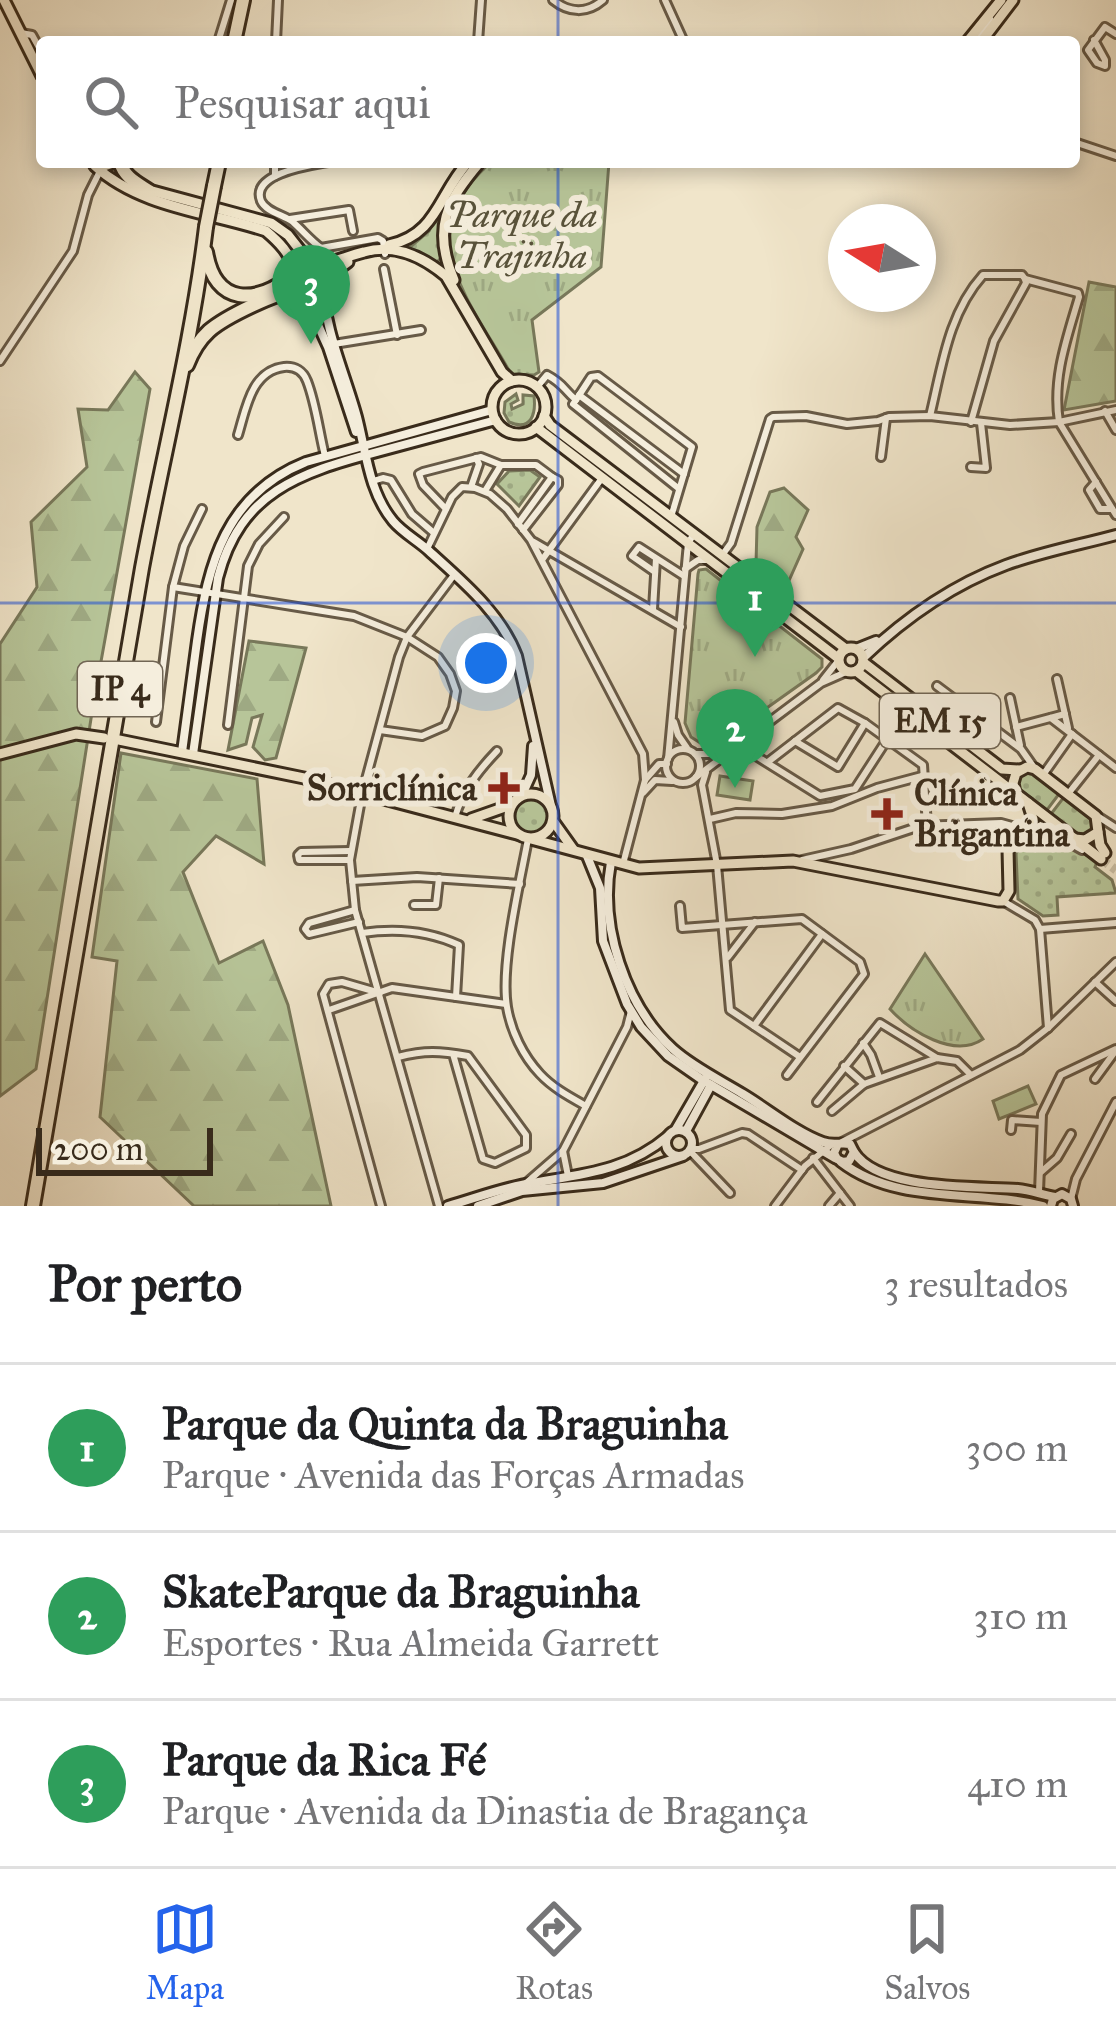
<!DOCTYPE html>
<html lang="pt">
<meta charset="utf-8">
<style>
body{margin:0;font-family:"IM FELL Great Primer",serif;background:#f2f2f2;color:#202124}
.compass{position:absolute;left:828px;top:204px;width:108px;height:108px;border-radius:50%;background:#fff;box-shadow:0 6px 18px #0003;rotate:281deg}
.scale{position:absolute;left:36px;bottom:30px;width:177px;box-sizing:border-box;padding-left:12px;border:6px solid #392b1b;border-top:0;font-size:33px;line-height:42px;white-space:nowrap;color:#392b1b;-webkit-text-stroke:9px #f5eedd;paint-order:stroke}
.you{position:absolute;left:486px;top:663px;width:42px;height:42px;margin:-30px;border:9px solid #fff;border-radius:50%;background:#1a73e8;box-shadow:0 0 0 18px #1a73e833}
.badge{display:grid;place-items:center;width:78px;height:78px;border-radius:50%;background:#2563eb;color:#fff;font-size:39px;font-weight:700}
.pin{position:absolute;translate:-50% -99px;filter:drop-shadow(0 3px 6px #0008)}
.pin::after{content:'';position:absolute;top:63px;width:42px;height:36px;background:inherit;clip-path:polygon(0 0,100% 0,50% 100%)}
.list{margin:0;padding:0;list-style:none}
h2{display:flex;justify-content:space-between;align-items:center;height:156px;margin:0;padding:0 48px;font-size:51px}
h2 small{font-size:39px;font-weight:400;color:#757577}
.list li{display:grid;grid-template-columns:78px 1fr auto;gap:36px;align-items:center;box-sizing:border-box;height:168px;padding:0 48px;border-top:3px solid #e0e0e0}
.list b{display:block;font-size:45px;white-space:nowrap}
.list p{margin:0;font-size:39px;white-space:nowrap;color:#757577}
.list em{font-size:39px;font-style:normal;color:#757577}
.icon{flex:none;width:66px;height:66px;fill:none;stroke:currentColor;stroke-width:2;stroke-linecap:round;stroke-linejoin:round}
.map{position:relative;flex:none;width:1116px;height:1206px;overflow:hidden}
.search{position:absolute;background:#fff;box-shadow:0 6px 18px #0003;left:36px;right:36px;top:36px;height:132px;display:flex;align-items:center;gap:30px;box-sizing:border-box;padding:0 42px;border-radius:12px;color:#757577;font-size:45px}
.sheet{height:660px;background:#fff}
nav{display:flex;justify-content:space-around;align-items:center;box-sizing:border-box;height:168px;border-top:3px solid #e0e0e0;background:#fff;font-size:33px;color:#757577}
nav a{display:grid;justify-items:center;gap:6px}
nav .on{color:#2563eb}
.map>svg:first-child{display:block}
</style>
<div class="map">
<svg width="1116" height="1206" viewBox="0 0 1116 1206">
<defs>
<pattern id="forest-firs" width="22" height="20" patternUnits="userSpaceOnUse" patternTransform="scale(3)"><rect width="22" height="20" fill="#b7c599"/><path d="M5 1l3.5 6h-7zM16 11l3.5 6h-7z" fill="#9ea983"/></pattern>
<pattern id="park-tufts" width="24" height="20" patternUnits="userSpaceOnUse" patternTransform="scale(3)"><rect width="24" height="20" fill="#b7c599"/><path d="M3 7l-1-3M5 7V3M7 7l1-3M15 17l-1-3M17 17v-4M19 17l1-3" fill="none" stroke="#9ea983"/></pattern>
<pattern id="garden-dots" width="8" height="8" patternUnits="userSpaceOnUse" patternTransform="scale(3)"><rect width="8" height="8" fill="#b7c599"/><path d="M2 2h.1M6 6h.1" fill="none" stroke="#9ea983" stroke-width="1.8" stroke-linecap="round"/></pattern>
</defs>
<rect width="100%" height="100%" fill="#f0e5ca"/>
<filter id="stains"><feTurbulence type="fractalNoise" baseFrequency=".00167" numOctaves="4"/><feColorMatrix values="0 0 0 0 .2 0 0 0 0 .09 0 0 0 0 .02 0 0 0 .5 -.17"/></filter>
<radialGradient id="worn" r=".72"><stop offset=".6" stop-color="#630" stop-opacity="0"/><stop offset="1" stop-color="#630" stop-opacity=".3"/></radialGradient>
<g fill="#b7c599" stroke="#78785a" stroke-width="3">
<path d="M720,776L753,781L750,800L717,795Z"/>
<path d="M1028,1086L1036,1104L999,1119L993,1101Z"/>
</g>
<g fill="url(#forest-firs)" stroke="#78785a" stroke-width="3">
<path d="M1089,282L1116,287V401L1064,410Z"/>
<path d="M135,372L150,389L93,706L36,1069L0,1096V644L37,587L31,522L87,467L78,409L108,410Z"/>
<path d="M784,488L808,510L796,537L803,549L787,585L756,564L757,527L770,492Z"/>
<path d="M249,641L306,648L276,758L265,760L253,747L262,715L252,718L246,744L228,750Z"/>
<path d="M121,753L257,779L264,864L216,836L183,872L219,963L263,941L288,1005L331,1206H194L100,1117L117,961L92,957Z"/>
</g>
<g fill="url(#park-tufts)" stroke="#78785a" stroke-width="3">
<path d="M491,162H609L601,267L532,320L539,372L534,375L511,374C469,299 408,235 491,162Z"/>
<path d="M706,569L822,659V667L816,673L716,744H702L691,737L685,723L698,574L699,570Z"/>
<path d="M925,954L983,1039C954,1059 910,1031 890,1009Z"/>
</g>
<g fill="url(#garden-dots)" stroke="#78785a" stroke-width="3">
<path d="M443,203L439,232L442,257L436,263L409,248L429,231Z"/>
<path d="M516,394L518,400L511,404L512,409L523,404V395L534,396C536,413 532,432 509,422L504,413L505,402Z"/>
<path d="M530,470L540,477L519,506L497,484L509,471Z"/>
<path d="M1024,772H1032L1059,794L1047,810L1019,789L1017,778Z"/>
<path d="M1064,797L1093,819L1094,830L1092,834H1077L1051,814Z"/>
<circle cx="530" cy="816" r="18"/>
<path d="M1050,836L1059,838L1097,862L1095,867L1112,880L1116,893L1057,897L1058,915L1043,916L1018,899L1016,853L1022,847L1042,840L1043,843L1050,841Z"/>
</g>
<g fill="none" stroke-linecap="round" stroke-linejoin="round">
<path stroke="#cbc0a7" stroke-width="9" stroke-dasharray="9 4.5" stroke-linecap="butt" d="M1101,859L1116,870"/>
<defs>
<g id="street">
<path d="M553,0C569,13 587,14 603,0"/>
<path d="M665,0L684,42"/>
<path d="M21,33L32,35L42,53"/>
<path d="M1094,40L1105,60V66L1097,63L1088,50L1105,27L1116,34"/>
<path d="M218,42L231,0"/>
<path d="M276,42L278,0"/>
<path d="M478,42L481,0"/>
<path d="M973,42L985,30L990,19"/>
<path d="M1074,142L1116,156"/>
<path d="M275,162V176"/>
<path d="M328,162C312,165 250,173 261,201C266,212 284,215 293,222C303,231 311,241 321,248L378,238L383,241L385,254"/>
<path d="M290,219L349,210L353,231"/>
<path d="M384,269L397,335"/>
<path d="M334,344L421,330"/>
<path d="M0,361L73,251L88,195L101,169"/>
<path d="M537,387L547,375C564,384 563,389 576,400L591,377L598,376L692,447L671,517"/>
<path d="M579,395L684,474"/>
<path d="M576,400L573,404L678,488"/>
<path d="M1105,411L1116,430"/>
<path d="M930,416C942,367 948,314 983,275H1022L1025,279L1078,293L1079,297C1067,338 1052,378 1059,422L1116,515"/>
<path d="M971,422L994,341L1026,283L1025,279"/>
<path d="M238,435C246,409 251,371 284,367C295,366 303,371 307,381C316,404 319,432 325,456"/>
<path d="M881,457L886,418"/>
<path d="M971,467L986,468L981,423"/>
<path d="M373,481L383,478L391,480L412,514L434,533"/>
<path d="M1096,482L1089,490L1100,509H1112"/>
<path d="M471,487L479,464L476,458"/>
<path d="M485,491L501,465"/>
<path d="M446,509L423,485L419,474L423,472L481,457L501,465H536L552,477"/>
<path d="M518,524L552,477L558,480V485L523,530"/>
<path d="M534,542L681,627"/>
<path d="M427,549L452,497L462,487L475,488L490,494L507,509L531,540L643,754L645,780"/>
<path d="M723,554L731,543L770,419L773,417L806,416L847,424L878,421L889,417L930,416L1010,425L1059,422L1116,410"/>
<path d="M542,560L602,478"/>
<path d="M685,569L698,560H709"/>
<path d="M655,572L632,556L639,547L684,576"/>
<path d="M173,587L354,616L407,637L438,657L450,674L456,691L453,708L445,726L422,736L380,730"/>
<path d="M653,609L656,559"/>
<path d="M1057,679L1068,728"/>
<path d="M823,680L838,661"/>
<path d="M937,686L1021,749L1033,766"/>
<path d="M1010,698L1020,745"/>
<path d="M1051,718L1116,768"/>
<path d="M156,722L173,587L184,546L202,509"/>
<path d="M674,722L678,735L687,748"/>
<path d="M228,725L248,566L259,544L284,517"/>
<path d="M1016,727L1065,714"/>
<path d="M795,741L838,767L865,723"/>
<path d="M737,744L820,796L855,789L888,738"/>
<circle cx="683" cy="766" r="17"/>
<path d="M695,754H717L729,749"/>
<path d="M668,759L688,543L694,534"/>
<path d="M768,762L838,708L865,723L923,765L927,826"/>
<path d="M706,772L702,785L717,865L730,1010L800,1057"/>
<path d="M1043,775L1072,734"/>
<path d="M696,777L821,683L846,672"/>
<path d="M643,793L655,780L672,781"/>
<path d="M1068,794L1099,755"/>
<path d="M455,817C463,790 478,771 497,751"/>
<path d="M1099,817L1116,828"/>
<path d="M710,819L736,813L782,814L832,806L877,788L922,776"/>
<path d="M1052,833L1082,850"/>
<path d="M528,839C520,882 500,965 507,1007C511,1031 523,1056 540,1074C553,1088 570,1097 586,1106"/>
<path d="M350,860H299L298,855L301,852L350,851"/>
<path d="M802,860L851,849L920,826L1001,823L1019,828L1029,827"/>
<path d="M623,864L645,780L659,764H667"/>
<path d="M352,881L417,877L520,884"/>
<path d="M1003,901L1035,920L1040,929L1048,1028"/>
<path d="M414,905H436L439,878"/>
<path d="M680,906L682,928L802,919L860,962L864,974L787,1075"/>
<path d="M355,910L309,923L305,929L309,934L359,922"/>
<path d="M1040,929L1116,923"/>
<path d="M362,933C395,928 429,931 459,945L456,997"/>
<path d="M728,957L755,922"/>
<path d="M1095,982L1116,1001"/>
<path d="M380,993L342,982L329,984L323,994L381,1206"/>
<path d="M329,1010L392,988L506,1004"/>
<path d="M754,1026L822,934"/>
<path d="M863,1043L871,1055L879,1077"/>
<path d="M398,1057C425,1050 440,1051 468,1056L526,1135V1148L495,1163L483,1159L453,1054"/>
<path d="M844,1066L864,1084"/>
<path d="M1095,1079L1114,1053"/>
<path d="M817,1102L880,1023L937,1058"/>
<path d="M832,1111L864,1084L937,1058L957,1061L971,1075"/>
<path d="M1011,1130L1012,1120L1041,1122"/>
<path d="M842,1142L1020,1050L1048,1028L1116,962"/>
<path d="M691,1149H699L742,1133L748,1134L802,1170"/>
<path d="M563,1151L568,1176"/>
<path d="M690,1151L730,1193"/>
<path d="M813,1158L850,1206"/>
<path d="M1041,1172L1057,1158L1071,1134"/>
<path d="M525,1184L563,1151L627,1027L631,1011"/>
<path d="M1039,1192L1042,1114L1061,1075L1116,1049"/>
<path d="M1071,1199L1076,1179L1116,1102"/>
<path d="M439,1206L355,910L350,860L362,794L399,657L407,637L454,575"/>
<path d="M775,1206L805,1166L831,1145"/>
<path d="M829,1206L840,1193"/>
</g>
<g id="secondary">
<path d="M323,283C324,329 345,373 357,417C366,452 369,492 393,521C403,533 417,540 429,551C462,581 501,613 517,656L551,806"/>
<path d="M303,292L328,347L356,432"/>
<path d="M856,649L876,641"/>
<path d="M863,658C904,619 952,585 1006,565C1041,552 1079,545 1116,535"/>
<path d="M182,752C187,715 192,678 197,641C208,563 226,494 306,462L492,410"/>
<path d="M193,754L218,578C240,492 299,473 377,452C417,441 456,431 496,420"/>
<path d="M522,795L531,775L533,746"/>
<path d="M587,856L600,888L603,941L627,1004L641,1027L668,1056L701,1079L835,1158"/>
<path d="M611,862C599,926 625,1005 673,1049C693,1067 720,1080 743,1094C768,1109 797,1133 823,1142C833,1146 841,1142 850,1144L854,1152L849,1161L843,1162L837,1159L834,1153L838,1144"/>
<path d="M676,1129L705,1079"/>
<circle cx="679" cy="1143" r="13"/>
<path d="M686,1131L711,1085"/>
<path d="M854,1152C879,1191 976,1186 1018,1189C1030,1190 1043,1195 1055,1197"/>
<path d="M841,1162C898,1206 978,1189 1043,1206"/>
<path d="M448,1206C476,1198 504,1187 532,1183C583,1174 627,1171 668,1136"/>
<path d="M478,1206L522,1191L603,1183L683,1156"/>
<path d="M1051,1206L1053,1199L1062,1194L1071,1199L1073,1206"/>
</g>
<g id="primary">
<path d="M4,0L42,76"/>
<path d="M967,42L1001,0"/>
<path d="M981,42L1013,0"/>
<path d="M95,166C141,208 209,212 266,231C279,242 290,253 295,271"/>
<path d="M145,189L271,223L288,235L310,263"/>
<path d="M389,245C437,235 438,195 468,162"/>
<circle cx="308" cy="278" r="15"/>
<path d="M316,265C333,263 347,256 364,252C395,243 422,256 446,276L502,372L512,381"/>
<path d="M324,280L348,262"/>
<path d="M454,280C432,229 446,202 480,162"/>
<circle cx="519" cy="407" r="27"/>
<path d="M544,416L550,425L846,649"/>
<path d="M536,427L838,658"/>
<circle cx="851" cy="660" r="12"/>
<path d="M863,662L1002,769L1020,770"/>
<path d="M856,671L1101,859"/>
<path d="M119,740L304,778L517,834"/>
<path d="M0,754L76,734L104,738"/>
<path d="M1015,793L1013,783L1016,773L1027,767L1035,769L1096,816L1098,832L1085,840L1075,839"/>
<circle cx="531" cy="816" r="22"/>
<path d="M471,819L511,805"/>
<path d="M553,821L573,849"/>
<path d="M1098,832L1100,845L1105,853"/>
<path d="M1022,837L1050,830L1064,832"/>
<path d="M531,839L639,868L793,861L998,901H1003L1009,891L1008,849L1012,843L1022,837L1033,819L1028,803"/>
</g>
<g id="highway">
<path d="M234,42L243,0"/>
<path d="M94,162L99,166L111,162"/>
<path d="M120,162C124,177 137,183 149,191"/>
<path d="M214,186L219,162"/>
<path d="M206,252C215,306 256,305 293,275"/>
<path d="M187,365C192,352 198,341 209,331C225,317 278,291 299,290"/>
<path d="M33,1206C69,993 104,780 142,568C163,455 192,342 206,227"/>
</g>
</defs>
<use href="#street" stroke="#675a47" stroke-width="12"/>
<use href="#secondary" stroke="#392b1b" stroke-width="14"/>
<use href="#primary" stroke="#392b1b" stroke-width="15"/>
<use href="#highway" stroke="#392b1b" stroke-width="18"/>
<use href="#street" stroke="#f5eedd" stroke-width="6"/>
<use href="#secondary" stroke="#f5eedd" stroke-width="8"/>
<use href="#primary" stroke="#f0e5ca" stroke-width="9"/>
<use href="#highway" stroke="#f0e5ca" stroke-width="12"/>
<defs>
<path id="highway-bridge" d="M206,227L214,186"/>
</defs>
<use href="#highway-bridge" stroke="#392b1b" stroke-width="18" stroke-linecap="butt"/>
<use href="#highway-bridge" stroke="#f0e5ca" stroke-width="12"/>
</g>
<path fill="none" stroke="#1d4ed8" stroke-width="3" stroke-opacity="0.55" d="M558,0V42M558,162V1206M0,603H1116"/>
<g fill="#8f2418" stroke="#f5eedd" stroke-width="4.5">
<path d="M498 770h12v12h12v12h-12v12h-12v-12h-12v-12h12z"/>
<path d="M881 796h12v12h12v12h-12v12h-12v-12h-12v-12h12z"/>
</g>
<g text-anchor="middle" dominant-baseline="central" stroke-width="12" stroke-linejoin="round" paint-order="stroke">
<g fill="#f5eedd" stroke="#716655" stroke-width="3">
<rect x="78" y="662" width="84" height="54" rx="9"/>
<rect x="880" y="694" width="120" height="54" rx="9"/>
</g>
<g font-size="33" font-weight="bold" fill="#392b1b">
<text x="120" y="689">IP 4</text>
<text x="940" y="721">EM 15</text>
</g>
<g font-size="36" font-style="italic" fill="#58523a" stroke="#f5eedd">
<text x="522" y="215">Parque da<tspan x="522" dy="41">Trajinha</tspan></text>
</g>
<g font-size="36" font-weight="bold" fill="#392b1b" stroke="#f5eedd" text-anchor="end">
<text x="477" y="788">Sorriclínica</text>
<text x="914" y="793" text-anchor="start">Clínica<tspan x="914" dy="41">Brigantina</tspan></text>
</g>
</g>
<rect width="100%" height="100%" filter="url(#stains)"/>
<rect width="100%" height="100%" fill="url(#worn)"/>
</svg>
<svg class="compass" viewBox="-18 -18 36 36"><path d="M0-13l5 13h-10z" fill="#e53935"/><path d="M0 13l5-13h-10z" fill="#757577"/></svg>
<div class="scale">200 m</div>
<div class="you"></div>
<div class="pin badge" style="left:755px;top:657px;background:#2e9e5b">1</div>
<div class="pin badge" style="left:735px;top:788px;background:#2e9e5b">2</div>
<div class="pin badge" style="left:311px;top:344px;background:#2e9e5b">3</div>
<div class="search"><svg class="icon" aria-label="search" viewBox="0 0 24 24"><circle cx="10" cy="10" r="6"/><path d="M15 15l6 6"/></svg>Pesquisar aqui</div>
</div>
<section class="sheet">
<h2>Por perto<small>3 resultados</small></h2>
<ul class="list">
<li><span class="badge" style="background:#2e9e5b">1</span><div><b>Parque da Quinta da Braguinha</b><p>Parque · Avenida das Forças Armadas</p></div><em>300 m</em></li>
<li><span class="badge" style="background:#2e9e5b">2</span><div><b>SkateParque da Braguinha</b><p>Esportes · Rua Almeida Garrett</p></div><em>310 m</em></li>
<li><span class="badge" style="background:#2e9e5b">3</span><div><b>Parque da Rica Fé</b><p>Parque · Avenida da Dinastia de Bragança</p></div><em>410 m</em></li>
</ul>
</section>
<nav>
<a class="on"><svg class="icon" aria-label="map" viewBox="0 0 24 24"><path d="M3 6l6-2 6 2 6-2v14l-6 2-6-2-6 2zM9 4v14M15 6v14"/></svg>Mapa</a>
<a><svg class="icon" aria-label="directions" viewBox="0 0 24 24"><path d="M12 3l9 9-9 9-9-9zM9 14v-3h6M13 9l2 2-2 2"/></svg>Rotas</a>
<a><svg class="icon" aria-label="saved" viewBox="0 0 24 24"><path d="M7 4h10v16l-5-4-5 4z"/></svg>Salvos</a>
</nav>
